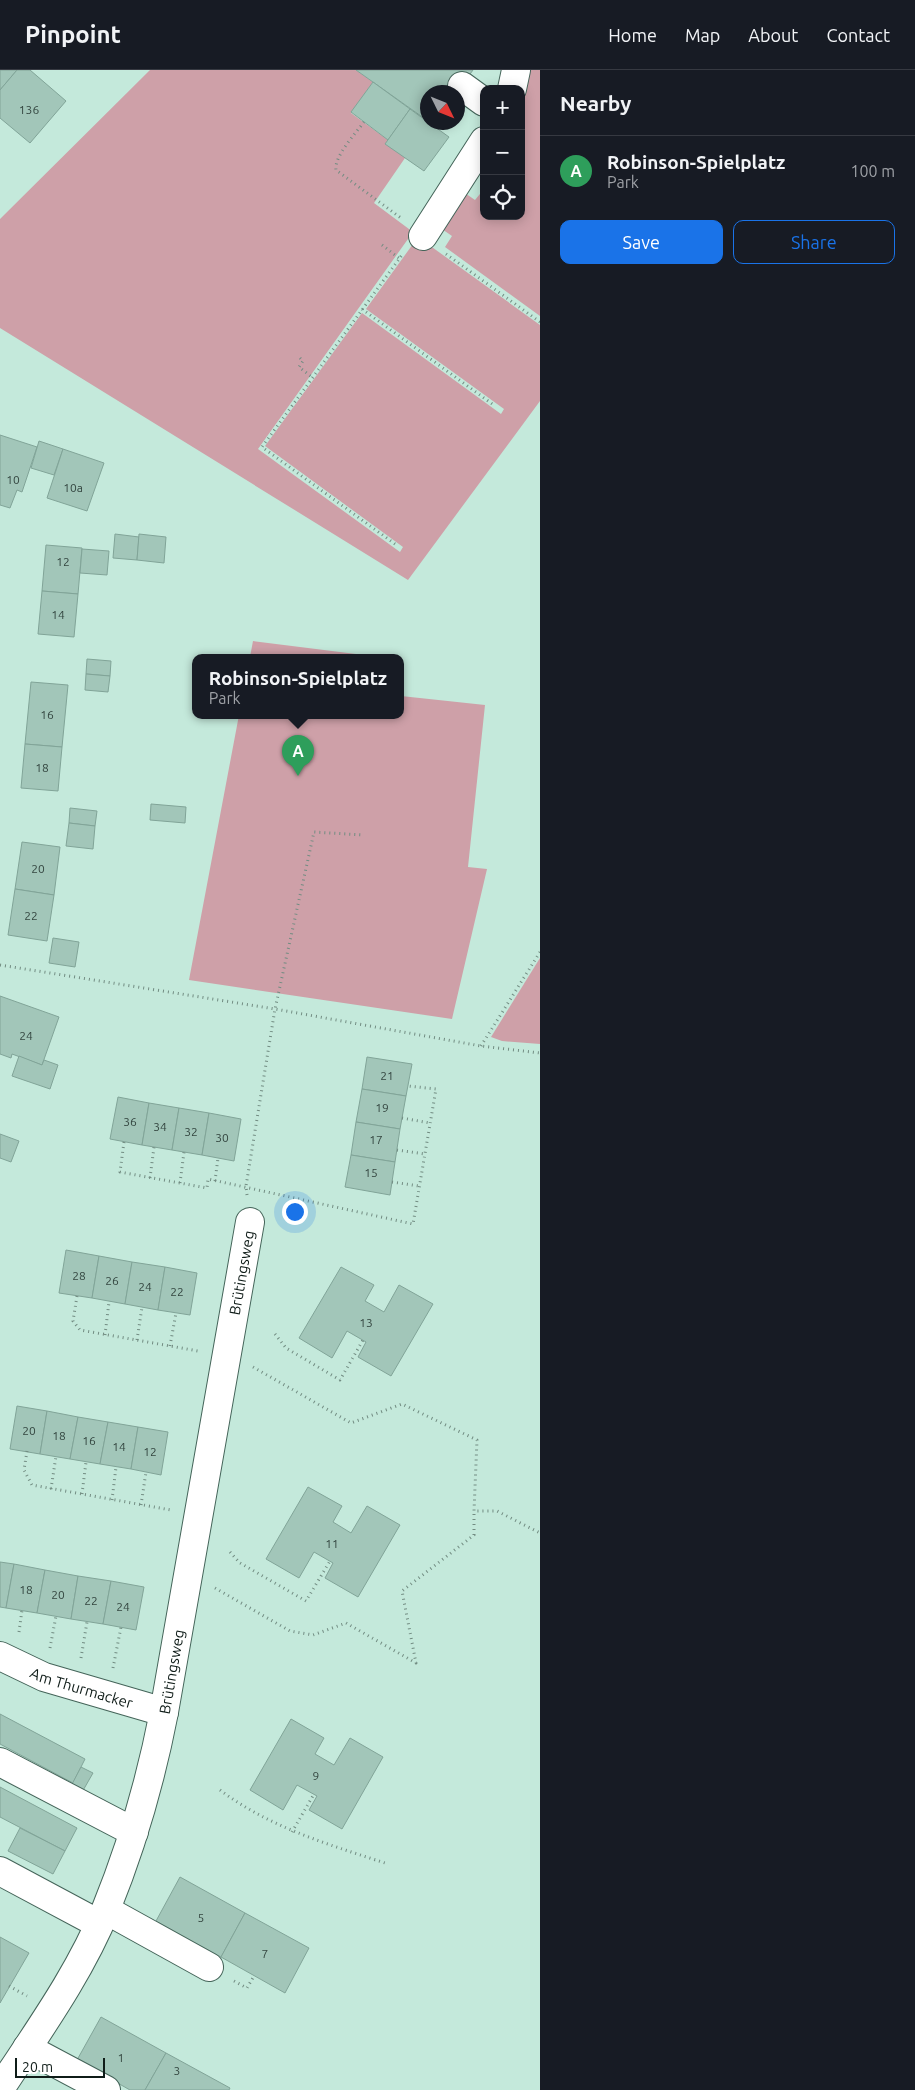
<!DOCTYPE html>
<meta charset="utf-8">
<style>
body{margin:0;font-family:Ubuntu,sans-serif;background:#20242c;color:#f1f3f6}
.controls{position:absolute;right:15px;top:15px;display:grid;overflow:hidden;border-radius:10px;box-shadow:0 2px 12px #0003}
.controls button{width:45px;height:45px;display:grid;place-items:center;padding:0;border:0;border-bottom:1px solid #363941;background:#171b24;color:#f1f3f6;font:25px sans-serif}
.compass{position:absolute;left:420px;top:15px;width:45px;height:45px;border-radius:50%;background:#171b24;box-shadow:0 2px 12px #0003;rotate:133deg}
.scale{position:absolute;left:15px;bottom:12px;width:90px;box-sizing:border-box;padding-left:5px;border:2px solid #0f1c18;border-top:0;font-size:14px;line-height:18px;white-space:nowrap;color:#0f1c18;-webkit-text-stroke:4px #fff;paint-order:stroke}
.you{position:absolute;left:294px;top:1141px;width:18px;height:18px;margin:-12px;border:4px solid #fff;border-radius:50%;background:#1a73e8;box-shadow:0 0 0 8px #1a73e833}
.badge{display:grid;place-items:center;width:32px;height:32px;border-radius:50%;background:#1a73e8;color:#fff;font-size:16px;font-weight:700}
.pin{position:absolute;translate:-50% -41px;filter:drop-shadow(0 1px 2px #0008)}
.pin::after{content:'';position:absolute;top:26px;width:18px;height:15px;background:inherit;clip-path:polygon(0 0,100% 0,50% 100%)}
.popup{position:absolute;left:192px;top:584px;width:212px;height:65px;box-sizing:border-box;display:grid;place-content:center;border-radius:10px;background:#171b24;filter:drop-shadow(0 1px 4px #0005);font-size:16px;white-space:nowrap;color:#9ea1a6}
.popup b{font-size:19px;color:#f1f3f6}
.popup::after{content:'';position:absolute;left:50%;top:100%;margin-left:-10px;border:10px solid transparent;border-top-color:#171b24}
.list{margin:0;padding:0;list-style:none}
h2{display:flex;justify-content:space-between;align-items:center;height:65px;margin:0;padding:0 20px;font-size:21px}
h2 small{font-size:16px;font-weight:400;color:#9ea1a6}
.list li{display:grid;grid-template-columns:32px 1fr auto;gap:15px;align-items:center;box-sizing:border-box;height:70px;padding:0 20px;border-top:1px solid #363941}
.list b{display:block;font-size:19px;white-space:nowrap}
.list p{margin:0;font-size:16px;white-space:nowrap;color:#9ea1a6}
.list em{font-size:16px;font-style:normal;color:#9ea1a6}
.actions{display:flex;gap:10px;padding:15px 20px}
.actions a{flex:1;padding:11px 0;border:1px solid #1a73e8;border-radius:10px;text-align:center;font-size:18px;color:#1a73e8}
.actions .main{background:#1a73e8;color:#fff}
.icon{flex:none;width:28px;height:28px;fill:none;stroke:currentColor;stroke-width:2;stroke-linecap:round;stroke-linejoin:round}
.map{position:relative;flex:none;width:540px;height:2020px;overflow:hidden}
header{display:flex;align-items:center;gap:30px;box-sizing:border-box;height:70px;padding:0 25px;background:#171b24;border-bottom:1px solid #363941}
header strong{font-size:24px}
nav{display:flex;gap:28px;margin-inline-start:auto;font-size:18px}
main{display:flex}
aside{flex:1;background:#171b24}
.map>svg:first-child{display:block}
</style>
<header>
<strong>Pinpoint</strong>
<nav><a>Home</a><a>Map</a><a>About</a><a>Contact</a></nav>
</header>
<main>
<div class="map">
<svg width="540" height="2020" viewBox="0 0 540 2020">
<rect width="100%" height="100%" fill="#c4e9db"/>
<g fill="#cea0a8">
<path d="M150,0H356L373,12L351,43L388,70L405,88L374,133L413,162L258,379L400,482L403,477L265,376L362,243L501,344L504,339L366,239L418,167L540,255V331L408,510L0,258V149Z"/>
<path d="M528,0H540V246L445,177L452,166L439,157L462,121L475,130L484,119V146H521V26Z"/>
<path d="M253,571L380,587H250Z"/>
<path d="M401,626L485,635L468,797L487,799L452,949L189,910L239,645H400Z"/>
<path d="M540,888V974L502,971L491,967Z"/>
</g>
<g fill="#a2c6b9" stroke="#81a498">
<path d="M0,0H17L0,20Z"/>
<path d="M17,0H30L66,31L30,73L0,48V20Z"/>
<path d="M356,0H473L457,22H428V51Z"/>
<path d="M373,12L410,39L388,70L351,42Z"/>
<path d="M410,39L449,67L424,101L385,74Z"/>
<path d="M0,365L37,377L22,422L17,420L10,438L0,435Z"/>
<path d="M39,371L63,379L54,405L31,398Z"/>
<path d="M63,379L104,393L87,441L47,428Z"/>
<path d="M115,464L139,467L137,490L113,488Z"/>
<path d="M139,464L166,467L164,493L137,490Z"/>
<path d="M46,475L82,478L78,524L42,521Z"/>
<path d="M82,479L109,481L107,505L80,503Z"/>
<path d="M42,521L78,524L74,567L38,564Z"/>
<path d="M87,589L111,591L110,606L86,604Z"/>
<path d="M86,604L110,606L108,622L85,620Z"/>
<path d="M31,612L68,615L62,677L25,674Z"/>
<path d="M25,674L62,677L58,721L21,718Z"/>
<path d="M151,734L186,737L185,753L150,750Z"/>
<path d="M70,738L97,741L95,756L69,753Z"/>
<path d="M69,753L95,756L93,779L66,776Z"/>
<path d="M22,772L60,777L54,825L15,819Z"/>
<path d="M15,819L54,825L47,871L8,865Z"/>
<path d="M53,868L79,872L75,897L49,893Z"/>
<path d="M0,926L59,947L42,995L12,984L11,988L0,984Z"/>
<path d="M19,986L42,995L44,990L58,995L50,1019L12,1006Z"/>
<path d="M367,987L412,994L406,1026L362,1019Z"/>
<path d="M362,1019L406,1026L400,1059L356,1052Z"/>
<path d="M118,1027L149,1033L142,1075L110,1069Z"/>
<path d="M149,1033L179,1038L172,1080L142,1075Z"/>
<path d="M179,1038L209,1043L202,1085L172,1080Z"/>
<path d="M209,1043L241,1049L234,1091L202,1085Z"/>
<path d="M356,1052L400,1059L395,1092L351,1085Z"/>
<path d="M0,1064L19,1071L11,1092L0,1088Z"/>
<path d="M351,1085L395,1092L390,1125L345,1117Z"/>
<path d="M66,1180L99,1186L92,1228L59,1223Z"/>
<path d="M99,1186L132,1192L125,1234L92,1228Z"/>
<path d="M132,1192L165,1197L158,1240L125,1234Z"/>
<path d="M165,1197L197,1203L190,1245L158,1240Z"/>
<path d="M341,1197L374,1215L365,1231L384,1242L399,1215L433,1234L391,1306L358,1287L366,1272L347,1261L332,1288L299,1268Z"/>
<path d="M17,1336L47,1341L40,1384L10,1379Z"/>
<path d="M47,1341L78,1347L70,1389L40,1384Z"/>
<path d="M78,1347L108,1352L100,1394L70,1389Z"/>
<path d="M108,1352L138,1357L131,1399L100,1394Z"/>
<path d="M138,1357L168,1362L161,1405L131,1399Z"/>
<path d="M308,1417L342,1436L333,1452L351,1463L367,1436L400,1455L358,1527L325,1508L333,1493L314,1482L299,1508L266,1489Z"/>
<path d="M0,1492L14,1494L6,1538L0,1537Z"/>
<path d="M14,1494L45,1500L37,1543L6,1538Z"/>
<path d="M45,1500L78,1506L71,1549L37,1543Z"/>
<path d="M78,1506L111,1511L103,1554L71,1549Z"/>
<path d="M111,1511L144,1517L136,1560L103,1554Z"/>
<path d="M0,1644L85,1689L73,1713L0,1674Z"/>
<path d="M291,1649L324,1668L315,1684L334,1695L350,1668L383,1687L342,1759L309,1740L317,1726L297,1715L283,1740L250,1720Z"/>
<path d="M81,1697L93,1703L81,1724L70,1718Z"/>
<path d="M0,1717L77,1758L65,1781L0,1747Z"/>
<path d="M20,1758L65,1781L53,1804L8,1781Z"/>
<path d="M180,1807L245,1843L221,1887L156,1851Z"/>
<path d="M245,1843L309,1878L285,1923L221,1887Z"/>
<path d="M0,1867L29,1883L0,1933Z"/>
<path d="M101,1947L166,1983L145,2020H130L77,1990Z"/>
<path d="M166,1983L230,2018L229,2020H145Z"/>
</g>
<g fill="none" stroke-linecap="round" stroke-linejoin="round">
<defs>
<g id="minor">
<path d="M462,16L484,32"/>
<path d="M512,19L516,0"/>
<path d="M423,166L484,71"/>
<path id="s1" d="M0,1586L44,1607L164,1642"/>
<path d="M0,1692L134,1762"/>
<path d="M0,1801L99,1854"/>
<path d="M106,1840L209,1897"/>
<path d="M27,1978L106,2020"/>
<path id="s2" d="M0,2019C38,1961 80,1903 106,1839C132,1775 151,1709 164,1642L250,1152"/>
</g>
</defs>
<use href="#minor" stroke="#446459" stroke-width="30"/>
<g stroke="#728c82" stroke-width="3" stroke-dasharray="1 4" stroke-linecap="butt">
<path d="M364,52C356,63 334,86 336,100L401,148"/>
<path d="M382,175L399,188"/>
<path d="M446,184L540,252"/>
<path d="M362,239L495,336"/>
<path d="M300,288L303,291L299,297L313,308"/>
<path d="M395,474L262,377L402,185"/>
<path d="M0,895L275,939L481,976L540,983"/>
<path d="M481,976L540,882"/>
<path d="M402,1048L430,1053"/>
<path d="M124,1072L120,1102L207,1118L208,1109L413,1154L436,1019L408,1016"/>
<path d="M397,1080L425,1084"/>
<path d="M150,1108L154,1077"/>
<path d="M215,1111L218,1088"/>
<path d="M392,1112L419,1116"/>
<path d="M180,1113L184,1082"/>
<path d="M247,1125L246,1116L275,939L314,762L363,765"/>
<path d="M77,1226L73,1251L80,1260L198,1281"/>
<path d="M275,1264L286,1278L340,1310L363,1270"/>
<path d="M105,1265L109,1232"/>
<path d="M137,1270L142,1237"/>
<path d="M170,1276L176,1243"/>
<path d="M253,1297L351,1353L402,1334L477,1370L474,1441H497L540,1463"/>
<path d="M27,1381L24,1400L32,1415L171,1440"/>
<path d="M51,1419L56,1386"/>
<path d="M82,1424L86,1392"/>
<path d="M112,1430L116,1397"/>
<path d="M141,1435L146,1402"/>
<path d="M230,1482L240,1493L306,1531L330,1491"/>
<path d="M215,1518L290,1561L313,1565L346,1553L416,1593L402,1521L474,1465V1441"/>
<path d="M19,1562L22,1540"/>
<path d="M50,1578L56,1546"/>
<path d="M81,1588L87,1552"/>
<path d="M113,1598L121,1557"/>
<path d="M220,1720C269,1757 327,1774 385,1793"/>
<path d="M292,1762L314,1724"/>
<path d="M234,1911L247,1918L254,1906"/>
<path d="M9,1916L27,1926"/>
</g>
<use href="#minor" stroke="#fff" stroke-width="28"/>
</g>
<g text-anchor="middle" dominant-baseline="central" stroke-width="4" stroke-linejoin="round" paint-order="stroke">
<g font-size="12" fill="#344640">
<text x="29" y="39">136</text>
<text x="13" y="409">10</text>
<text x="73" y="417">10a</text>
<text x="63" y="491">12</text>
<text x="58" y="544">14</text>
<text x="47" y="644">16</text>
<text x="42" y="697">18</text>
<text x="38" y="798">20</text>
<text x="31" y="845">22</text>
<text x="26" y="965">24</text>
<text x="387" y="1005">21</text>
<text x="382" y="1037">19</text>
<text x="130" y="1051">36</text>
<text x="160" y="1056">34</text>
<text x="191" y="1061">32</text>
<text x="222" y="1067">30</text>
<text x="376" y="1069">17</text>
<text x="371" y="1102">15</text>
<text x="79" y="1205">28</text>
<text x="112" y="1210">26</text>
<text x="145" y="1216">24</text>
<text x="177" y="1221">22</text>
<text x="366" y="1252">13</text>
<text x="29" y="1360">20</text>
<text x="59" y="1365">18</text>
<text x="89" y="1370">16</text>
<text x="119" y="1376">14</text>
<text x="150" y="1381">12</text>
<text x="332" y="1473">11</text>
<text x="26" y="1519">18</text>
<text x="58" y="1524">20</text>
<text x="91" y="1530">22</text>
<text x="123" y="1536">24</text>
<text x="316" y="1705">9</text>
<text x="201" y="1847">5</text>
<text x="265" y="1883">7</text>
<text x="121" y="1987">1</text>
<text x="177" y="2000">3</text>
</g>
<g font-size="15" fill="#0f1c18" stroke="#fff">
<text stroke="none"><textPath href="#s2" startOffset="861">Brütingsweg</textPath></text>
<text stroke="none"><textPath href="#s2" startOffset="456">Brütingsweg</textPath></text>
<text stroke="none"><textPath href="#s1" startOffset="88">Am Thurmacker</textPath></text>
</g>
</g>
</svg>
<div class="controls">
<button>+</button>
<button>−</button>
<button><svg class="icon" aria-label="locate" viewBox="0 0 24 24"><circle cx="12" cy="12" r="6"/><path d="M12 2v4M12 18v4M2 12h4M18 12h4"/></svg></button>
</div>
<svg class="compass" viewBox="-18 -18 36 36"><path d="M0-13l5 13h-10z" fill="#e53935"/><path d="M0 13l5-13h-10z" fill="#9ea1a6"/></svg>
<div class="scale">20 m</div>
<div class="you"></div>
<div class="pin badge" style="left:298px;top:706px;background:#2e9e5b">A</div>
<div class="popup"><b>Robinson-Spielplatz</b>Park</div>
</div>
<aside>
<h2>Nearby<small></small></h2>
<ul class="list">
<li><span class="badge" style="background:#2e9e5b">A</span><div><b>Robinson-Spielplatz</b><p>Park</p></div><em>100 m</em></li>
</ul>
<div class="actions"><a class="main">Save</a><a>Share</a></div>
</aside>
</main>
